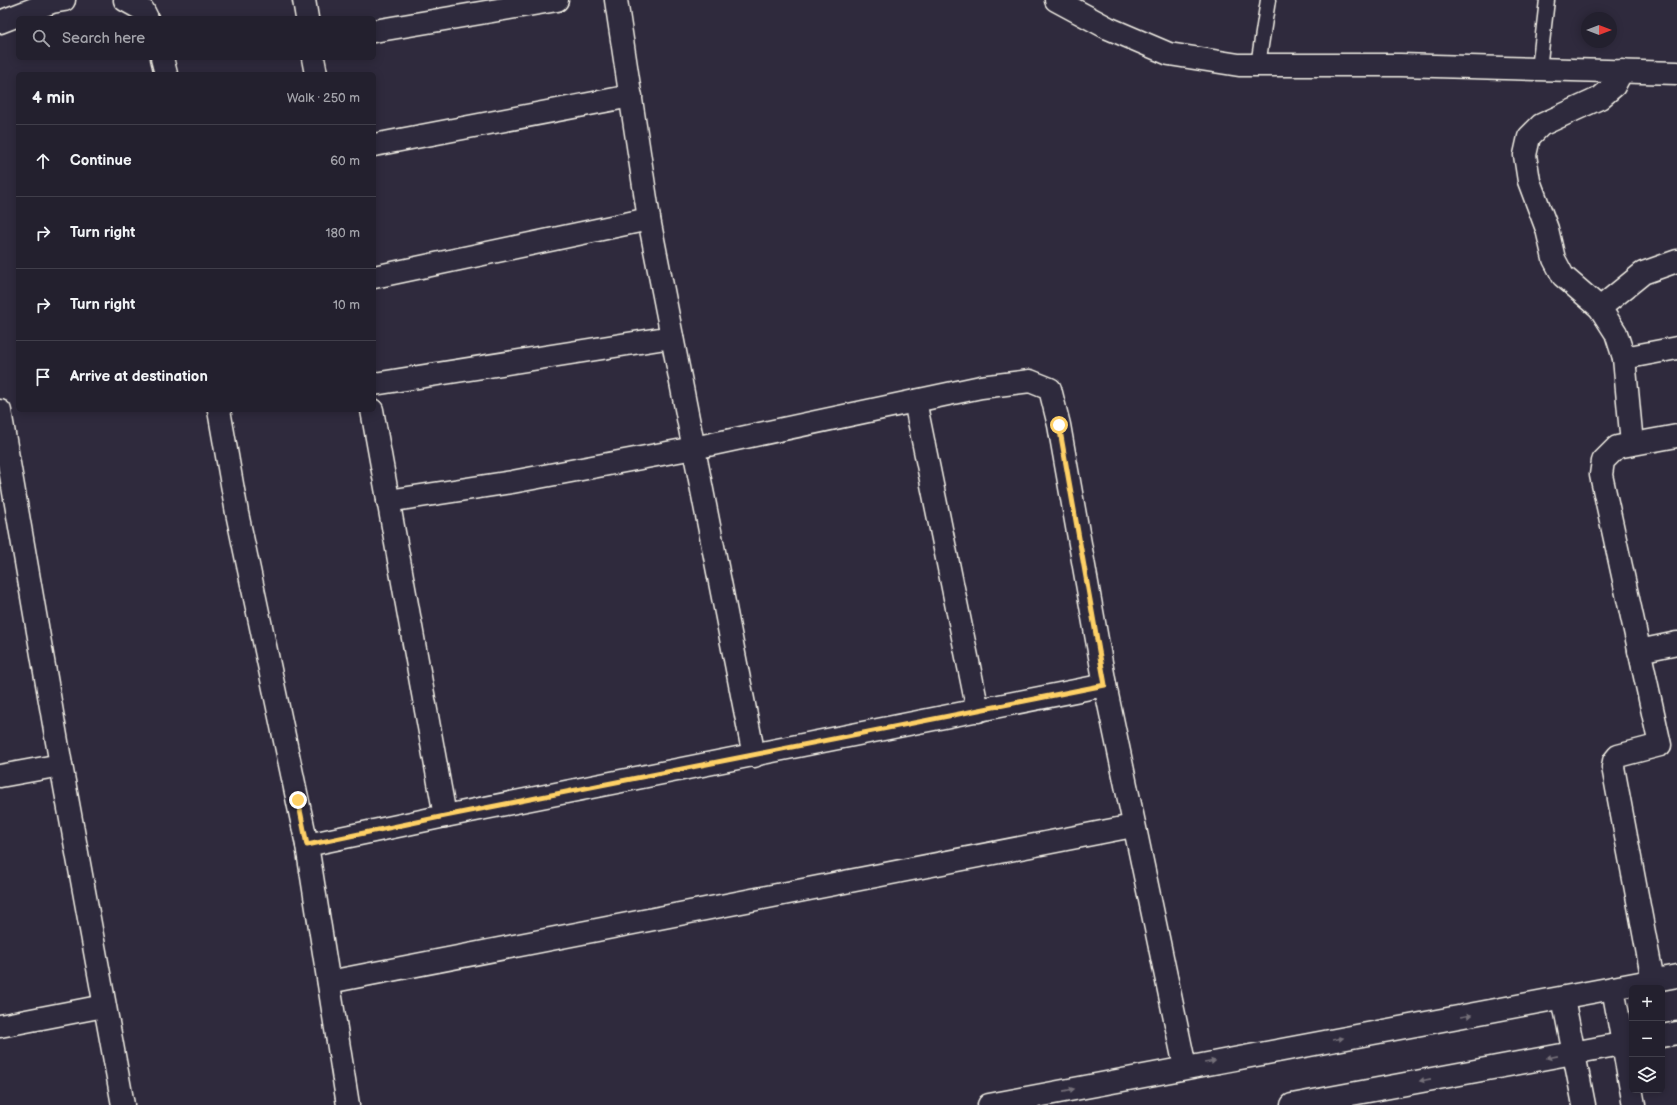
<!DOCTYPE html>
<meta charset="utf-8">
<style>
body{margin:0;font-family:"Balsamiq Sans",sans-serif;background:#2f2d3a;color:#f1f3f6}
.controls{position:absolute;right:12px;bottom:12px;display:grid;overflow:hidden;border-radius:6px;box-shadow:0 2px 10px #0003}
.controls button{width:36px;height:36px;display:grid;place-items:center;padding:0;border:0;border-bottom:1px solid #403e4a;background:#23202e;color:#f1f3f6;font:20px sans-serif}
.compass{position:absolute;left:1581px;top:12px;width:36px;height:36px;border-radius:50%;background:#23202e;box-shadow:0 2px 10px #0003;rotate:90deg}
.stop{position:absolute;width:12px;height:12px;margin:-9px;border:3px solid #ffd166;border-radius:50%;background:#fff}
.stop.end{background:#ffd166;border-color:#fff;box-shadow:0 1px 4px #0008}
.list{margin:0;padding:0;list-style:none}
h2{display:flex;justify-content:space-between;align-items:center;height:52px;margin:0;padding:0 16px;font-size:17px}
h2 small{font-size:13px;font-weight:400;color:#a3a3aa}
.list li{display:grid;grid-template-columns:26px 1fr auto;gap:12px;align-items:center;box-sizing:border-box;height:72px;padding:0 16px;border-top:1px solid #403e4a}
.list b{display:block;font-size:15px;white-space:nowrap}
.list em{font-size:13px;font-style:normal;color:#a3a3aa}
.icon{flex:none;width:22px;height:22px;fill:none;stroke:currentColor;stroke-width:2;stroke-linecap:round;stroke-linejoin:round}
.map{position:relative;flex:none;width:1677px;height:1105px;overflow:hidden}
.search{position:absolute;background:#23202e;box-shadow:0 2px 10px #0003;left:16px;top:16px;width:360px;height:44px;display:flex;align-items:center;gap:10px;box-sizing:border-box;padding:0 14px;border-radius:6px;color:#a3a3aa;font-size:15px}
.panel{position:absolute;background:#23202e;box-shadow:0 2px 10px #0003;left:16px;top:72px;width:360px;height:340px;border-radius:6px}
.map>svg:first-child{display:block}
</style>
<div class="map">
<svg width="1677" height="1105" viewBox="0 0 1677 1105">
<rect width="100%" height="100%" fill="#2f2a3d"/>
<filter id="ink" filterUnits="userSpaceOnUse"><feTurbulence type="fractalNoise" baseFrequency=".025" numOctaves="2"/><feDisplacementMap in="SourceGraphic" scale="8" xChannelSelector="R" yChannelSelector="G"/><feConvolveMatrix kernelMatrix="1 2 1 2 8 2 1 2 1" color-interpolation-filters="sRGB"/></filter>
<g filter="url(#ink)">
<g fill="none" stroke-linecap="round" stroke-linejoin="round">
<defs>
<g id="service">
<path d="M1258,65L1268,0"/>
<path d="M1539,69L1547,0"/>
</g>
<g id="minor">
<path d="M125,0L143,10L147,18"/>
<path d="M304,0L307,18"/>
<path d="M616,0L649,219L754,756"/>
<path d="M1056,0L1108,28L1169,54L1239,65H1400L1677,73"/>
<path d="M0,22L52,2L64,0"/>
<path d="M374,31L557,0"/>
<path d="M162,58L166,74"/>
<path d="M313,58L316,74"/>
<path d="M1622,71L1614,86L1600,98L1541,125L1529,137L1525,155L1529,181L1547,229L1554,259L1563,276L1600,308L1616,333L1624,358L1632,444"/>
<path d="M374,145L631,96"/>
<path d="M374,277L649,219"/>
<path d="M1600,308L1643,273L1677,261"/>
<path d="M1624,358L1677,348"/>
<path d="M374,384L672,337"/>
<path d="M915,401L978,711"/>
<path d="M219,410L237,513L307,845L348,1105"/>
<path d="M372,410L445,816"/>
<path d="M0,411L61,765L123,1105"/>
<path d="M388,501L512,482L694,448L981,387L1030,381L1050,389L1059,425L1105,685L1185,1067"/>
<path d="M1639,651L1677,643"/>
<path d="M0,776L61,765"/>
<path d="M307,845L445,816L1105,685"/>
<path d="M1653,981L1613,767L1614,761L1618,756L1660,745L1601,475L1603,461L1617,447L1677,436"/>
<path d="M329,982L1133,826"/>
<path d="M1613,988L1634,1105"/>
<path d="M1563,998L1584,1105"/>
<path d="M0,1026L104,1006"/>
<path d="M1662,1036L1677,1033"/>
<path d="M989,1105L1677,976"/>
<path d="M1292,1105L1632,1042"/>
</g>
</defs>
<use href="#service" stroke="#f4f1e8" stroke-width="17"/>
<use href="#minor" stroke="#f4f1e8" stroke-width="25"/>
<use href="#service" stroke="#2f2a3d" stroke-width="14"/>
<use href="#minor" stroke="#2f2a3d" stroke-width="22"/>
</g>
<defs><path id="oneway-solid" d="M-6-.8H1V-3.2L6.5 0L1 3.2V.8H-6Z"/></defs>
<g fill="#747079">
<use href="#oneway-solid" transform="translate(1466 1016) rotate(-10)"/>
<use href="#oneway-solid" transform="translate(1338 1039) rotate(-10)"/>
<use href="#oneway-solid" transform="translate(1552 1057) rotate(169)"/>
<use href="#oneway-solid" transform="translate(1210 1062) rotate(-10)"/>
<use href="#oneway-solid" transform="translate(1425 1080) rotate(169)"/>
<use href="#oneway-solid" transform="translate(1069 1090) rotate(-11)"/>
</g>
</g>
<g fill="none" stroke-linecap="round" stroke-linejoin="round" filter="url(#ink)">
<path stroke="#ffd166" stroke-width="5" d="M298,800L307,845L445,816L1105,685L1059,425"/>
</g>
</svg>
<div class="controls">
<button>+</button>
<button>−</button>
<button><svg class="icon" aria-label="layers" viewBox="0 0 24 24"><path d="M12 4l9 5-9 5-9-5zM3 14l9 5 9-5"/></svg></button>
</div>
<svg class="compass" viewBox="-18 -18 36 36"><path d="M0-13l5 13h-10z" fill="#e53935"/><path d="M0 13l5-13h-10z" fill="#a3a3aa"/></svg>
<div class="stop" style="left:1059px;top:425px"></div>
<div class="stop end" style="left:298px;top:800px"></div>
<div class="search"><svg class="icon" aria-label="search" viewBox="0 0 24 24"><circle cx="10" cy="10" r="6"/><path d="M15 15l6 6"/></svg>Search here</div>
<section class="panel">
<h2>4 min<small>Walk · 250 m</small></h2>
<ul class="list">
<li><svg class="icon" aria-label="ahead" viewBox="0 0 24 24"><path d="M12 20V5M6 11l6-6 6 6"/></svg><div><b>Continue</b></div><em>60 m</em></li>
<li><svg class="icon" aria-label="right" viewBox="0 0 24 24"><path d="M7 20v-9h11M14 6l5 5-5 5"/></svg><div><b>Turn right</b></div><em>180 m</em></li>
<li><svg class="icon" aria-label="right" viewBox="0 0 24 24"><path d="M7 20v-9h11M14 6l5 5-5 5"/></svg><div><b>Turn right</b></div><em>10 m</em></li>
<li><svg class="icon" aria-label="arrive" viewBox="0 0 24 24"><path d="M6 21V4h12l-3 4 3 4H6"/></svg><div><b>Arrive at destination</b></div></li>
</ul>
</section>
</div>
